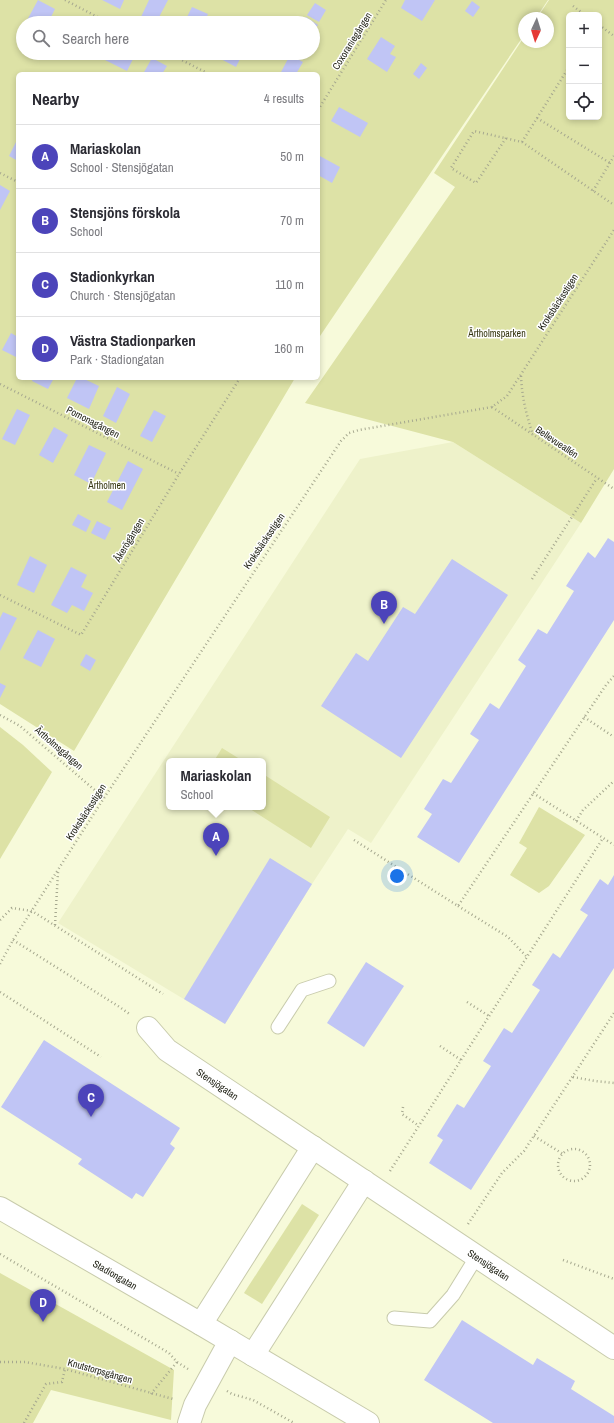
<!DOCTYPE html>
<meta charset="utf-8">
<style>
body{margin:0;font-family:"Archivo Narrow",sans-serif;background:#f7f7f7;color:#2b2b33}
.controls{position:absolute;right:12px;top:12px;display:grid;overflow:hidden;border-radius:6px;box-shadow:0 2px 6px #0003}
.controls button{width:36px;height:36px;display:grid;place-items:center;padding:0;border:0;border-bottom:1px solid #e1e1e2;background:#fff;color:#2b2b33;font:20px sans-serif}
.compass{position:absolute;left:518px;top:12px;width:36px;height:36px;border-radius:50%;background:#fff;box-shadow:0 2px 6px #0003;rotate:184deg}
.you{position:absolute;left:397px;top:876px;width:14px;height:14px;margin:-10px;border:3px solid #fff;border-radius:50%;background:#1a73e8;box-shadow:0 0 0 6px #1a73e833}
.badge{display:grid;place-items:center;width:26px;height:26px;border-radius:50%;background:#4c44ba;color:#fff;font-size:13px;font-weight:700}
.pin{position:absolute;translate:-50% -33px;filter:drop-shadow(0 1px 2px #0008)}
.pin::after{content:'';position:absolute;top:21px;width:14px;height:12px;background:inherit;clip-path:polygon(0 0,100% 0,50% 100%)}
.popup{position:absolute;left:166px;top:758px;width:100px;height:52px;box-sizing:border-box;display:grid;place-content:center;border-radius:6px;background:#fff;filter:drop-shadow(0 1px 3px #0005);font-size:13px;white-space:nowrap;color:#7c7c81}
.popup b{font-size:15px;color:#2b2b33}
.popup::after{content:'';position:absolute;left:50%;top:100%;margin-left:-8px;border:8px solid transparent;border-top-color:#fff}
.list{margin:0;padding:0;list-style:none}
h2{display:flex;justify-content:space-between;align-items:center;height:52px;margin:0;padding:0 16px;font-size:17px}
h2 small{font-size:13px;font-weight:400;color:#7c7c81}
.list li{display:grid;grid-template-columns:26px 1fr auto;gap:12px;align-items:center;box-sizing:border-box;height:64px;padding:0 16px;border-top:1px solid #e1e1e2}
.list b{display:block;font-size:15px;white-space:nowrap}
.list p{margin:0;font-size:13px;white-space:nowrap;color:#7c7c81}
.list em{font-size:13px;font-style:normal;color:#7c7c81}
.icon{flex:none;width:22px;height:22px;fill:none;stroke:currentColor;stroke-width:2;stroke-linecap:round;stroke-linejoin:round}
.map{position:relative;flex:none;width:614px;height:1423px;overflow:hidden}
.search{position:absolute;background:#fff;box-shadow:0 2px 6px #0003;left:16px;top:16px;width:304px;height:44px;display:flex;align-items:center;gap:10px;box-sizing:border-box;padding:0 14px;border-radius:22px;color:#7c7c81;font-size:15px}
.panel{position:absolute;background:#fff;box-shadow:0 2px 6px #0003;left:16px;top:72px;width:304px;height:308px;border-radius:6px}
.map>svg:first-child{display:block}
</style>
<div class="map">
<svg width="614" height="1423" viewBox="0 0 614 1423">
<rect width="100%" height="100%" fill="#f7fada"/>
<path fill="#eef2ca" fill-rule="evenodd" d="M453,442L581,523L371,843L348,829L312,884L225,1024L58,923L360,459ZM169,761H263V807H169Z"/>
<g fill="#dde2a6" fill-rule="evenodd">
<path d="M0,0H548L536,18H524V35L318,339V74H18V378H295L74,751L0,704ZM23,23H313V53H23Z"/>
<path d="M549,0H614V469L581,523L453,442L305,403L455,187L434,173L524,37V42H548V18H537ZM569,15H599V117H569Z"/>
<path d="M0,727L23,745L52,772L0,859Z"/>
<path d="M222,748L243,761H214Z"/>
<path d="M263,774L330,817L311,848L247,807H263Z"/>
<path d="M539,807L585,835L549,886L539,893L510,875L527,848L519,843Z"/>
<path d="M302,1204L319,1215L262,1304L244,1293Z"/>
<path d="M0,1273L174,1370L171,1420L51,1390L33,1423H0Z"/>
</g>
<g fill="#c0c5f5">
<path d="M38,0L55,9L48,23H28L26,22Z"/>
<path d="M102,0H124L120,9Z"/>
<path d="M149,0H168L156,23H149L140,19Z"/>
<path d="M405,0H435L422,21L401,8Z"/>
<path d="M472,1L480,7L473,17L465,11Z"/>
<path d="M315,3L326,10L319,22L307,15Z"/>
<path d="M192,7L208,14L204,23H184Z"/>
<path d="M306,17L318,25L313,32V23H303Z"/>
<path d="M381,37L395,46L390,54L396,57L387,72L367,59Z"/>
<path d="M106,53H136L127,71L103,59Z"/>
<path d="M220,53H243L236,67L217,57Z"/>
<path d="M290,55L303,62L296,74H280Z"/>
<path d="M152,58L167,66L162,74H143Z"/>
<path d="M421,63L427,68L419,79L413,74Z"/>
<path d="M339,107L368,123L360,137L331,121Z"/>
<path d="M18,138V161L9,156Z"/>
<path d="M318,155L340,167L332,183L318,175Z"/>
<path d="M0,185L10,191L0,210Z"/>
<path d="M11,333L18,337V358L2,350Z"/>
<path d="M33,378H54L48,389L32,381Z"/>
<path d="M77,378H82L99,386L89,409L67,398Z"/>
<path d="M117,387L130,394L116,423L103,416Z"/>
<path d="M17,409L30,415L15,445L2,439Z"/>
<path d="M154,410L166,416L152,442L140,436Z"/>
<path d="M54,427L68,435L53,463L39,455Z"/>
<path d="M89,445L106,453L91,484L74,475Z"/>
<path d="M128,461L143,469L122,510L107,502Z"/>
<path d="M78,514L91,521L86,532L72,525Z"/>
<path d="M97,521L111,528L105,540L91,533Z"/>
<path d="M608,538L614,542V620L459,863L417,837L432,814L424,809L443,779L451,783L479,740L470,734L490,703L499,709L526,666L518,660L538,629L547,634L574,591L566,586L588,552L595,558Z"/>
<path d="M30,556L47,565L34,593L17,585Z"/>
<path d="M452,559L508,595L401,758L321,706L356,653L368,661L403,607L415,614Z"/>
<path d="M71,567L87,575L81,587L93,593L84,611L72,605L67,613L51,605Z"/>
<path d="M3,612L17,618L0,651V618Z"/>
<path d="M38,630L55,639L41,667L23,658Z"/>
<path d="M86,654L96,660L90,671L80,665Z"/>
<path d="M0,683L6,686L0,698Z"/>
<path d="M270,858L312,884L225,1024L184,999Z"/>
<path d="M614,875V968L471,1190L429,1163L443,1140L437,1136L457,1104L464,1108L491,1066L483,1061L504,1028L512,1033L540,990L532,985L553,953L560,958L588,915L580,910L600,879L608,885Z"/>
<path d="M366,962L404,986L364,1047L327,1023Z"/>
<path d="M44,1040L180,1128L170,1144L175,1148L143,1197L136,1193L132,1199L78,1164L82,1159L1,1107Z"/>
<path d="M462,1320L533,1365L537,1358L575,1381L571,1389L614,1416V1423H493L424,1380Z"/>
</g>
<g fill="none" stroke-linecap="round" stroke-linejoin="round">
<defs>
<g id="service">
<path d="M278,1027L302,990L329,981"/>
<path d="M394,1318L430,1321L453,1295L477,1256"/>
</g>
<g id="minor">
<path id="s1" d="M148,1028L167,1050L614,1348"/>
<path d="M201,1324L313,1147"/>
<path d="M253,1355L364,1181"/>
<path d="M189,1423L195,1405L230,1341"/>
</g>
<g id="secondary">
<path id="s2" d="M0,1208L201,1324L368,1423"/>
</g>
</defs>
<use href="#service" stroke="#c8cbac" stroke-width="15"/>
<use href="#minor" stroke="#c8cbac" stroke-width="24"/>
<use href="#secondary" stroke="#c8cbac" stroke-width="24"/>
<g stroke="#a6a88f" stroke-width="2.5" stroke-dasharray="1 3" stroke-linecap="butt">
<path d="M65,0L109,23"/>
<path d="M573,6L585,15"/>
<path d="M599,25L614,36"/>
<path d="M168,53L209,74"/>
<path d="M318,110L386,0"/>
<path d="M537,118L610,163"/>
<path d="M506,138L476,183L451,168L474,131L522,142L614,205"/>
<path d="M522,142L569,67"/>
<path d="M0,173L18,182"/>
<path d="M593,191L614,156"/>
<path d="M521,376C522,397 526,414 533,435"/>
<path d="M0,384L179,474"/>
<path d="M492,407L614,489"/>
<path d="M532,579L597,478"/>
<path d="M0,595L81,635L179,474L240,378"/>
<path d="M0,715L20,726L104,798"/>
<path d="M584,717L614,737"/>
<path d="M533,793L614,845"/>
<path d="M576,821L583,810L614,781"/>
<path d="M354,840L458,906L606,685L614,676"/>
<path d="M458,906L508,937L527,957"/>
<path d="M0,920L12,908L32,911L163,994"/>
<path d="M55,925L58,872"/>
<path d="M13,940L118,1006L131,1015"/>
<path d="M0,964L13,940L104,798L341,441L349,433L359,430L492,407L507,396L614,230"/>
<path d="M0,992L101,1057"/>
<path d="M467,1002L489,1016"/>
<path d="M440,1046L461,1060"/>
<path d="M573,1077L595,1081L614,1083"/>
<path d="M403,1107L402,1114L419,1126"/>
<path d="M534,1136L563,1154"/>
<circle cx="574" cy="1165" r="16"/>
<path d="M390,1171L603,838"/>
<path d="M468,1224L502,1173L524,1151L614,1013"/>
<path d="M0,1254L169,1353L177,1362L188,1369"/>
<path d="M563,1260L614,1279"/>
<path d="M0,1362H25L65,1369L173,1399"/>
<path d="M227,1391L232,1394L253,1400L294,1423"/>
<path d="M151,1394L177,1362"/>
<path d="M24,1423L46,1384L62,1382L65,1369"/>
</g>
<use href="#service" stroke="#fff" stroke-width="13"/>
<use href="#minor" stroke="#fff" stroke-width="22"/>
<use href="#secondary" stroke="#fff" stroke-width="22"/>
</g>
<g text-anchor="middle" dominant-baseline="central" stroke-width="3" stroke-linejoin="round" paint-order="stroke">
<g font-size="10" fill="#1f2014" stroke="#fff">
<text transform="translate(352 41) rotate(-58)">Coxoraniegången</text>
<text transform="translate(558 302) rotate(-57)">Kroksbäcksstigen</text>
<text transform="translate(93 422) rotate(27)">Pomonagången</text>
<text transform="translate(557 442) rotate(34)">Bellevueallén</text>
<text transform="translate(129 540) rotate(-59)">Åkerögången</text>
<text transform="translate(264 541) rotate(-56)">Kroksbäcksstigen</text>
<text transform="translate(59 748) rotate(41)">Ärtholmsgången</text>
<text transform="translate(86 812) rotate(-57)">Kroksbäcksstigen</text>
<text stroke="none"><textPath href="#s1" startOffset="90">Stensjögatan</textPath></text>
<text stroke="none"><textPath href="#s1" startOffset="416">Stensjögatan</textPath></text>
<text stroke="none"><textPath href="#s2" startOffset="133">Stadiongatan</textPath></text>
<text transform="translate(100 1371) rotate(16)">Knutstorpsgången</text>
</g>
<g font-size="10" fill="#34350f" stroke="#fff">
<text x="497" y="333">Ärtholmsparken</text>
<text x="107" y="485">Ärtholmen</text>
</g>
</g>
</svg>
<div class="controls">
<button>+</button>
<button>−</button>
<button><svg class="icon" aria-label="locate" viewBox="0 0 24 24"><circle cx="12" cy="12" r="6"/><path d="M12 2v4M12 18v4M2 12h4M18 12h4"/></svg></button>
</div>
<svg class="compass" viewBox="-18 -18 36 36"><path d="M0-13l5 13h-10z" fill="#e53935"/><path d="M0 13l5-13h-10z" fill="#7c7c81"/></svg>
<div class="you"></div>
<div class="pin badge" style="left:216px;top:856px">A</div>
<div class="popup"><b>Mariaskolan</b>School</div>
<div class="pin badge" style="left:384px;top:624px">B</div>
<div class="pin badge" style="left:91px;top:1117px">C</div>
<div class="pin badge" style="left:43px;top:1322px">D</div>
<div class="search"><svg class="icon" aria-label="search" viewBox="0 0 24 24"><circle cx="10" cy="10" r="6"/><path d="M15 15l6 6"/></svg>Search here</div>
<section class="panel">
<h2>Nearby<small>4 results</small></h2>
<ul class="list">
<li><span class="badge">A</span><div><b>Mariaskolan</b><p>School · Stensjögatan</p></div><em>50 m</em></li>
<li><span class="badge">B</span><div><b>Stensjöns förskola</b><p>School</p></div><em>70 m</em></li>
<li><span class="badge">C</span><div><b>Stadionkyrkan</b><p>Church · Stensjögatan</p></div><em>110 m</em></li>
<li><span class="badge">D</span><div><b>Västra Stadionparken</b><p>Park · Stadiongatan</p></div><em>160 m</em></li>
</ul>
</section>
</div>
